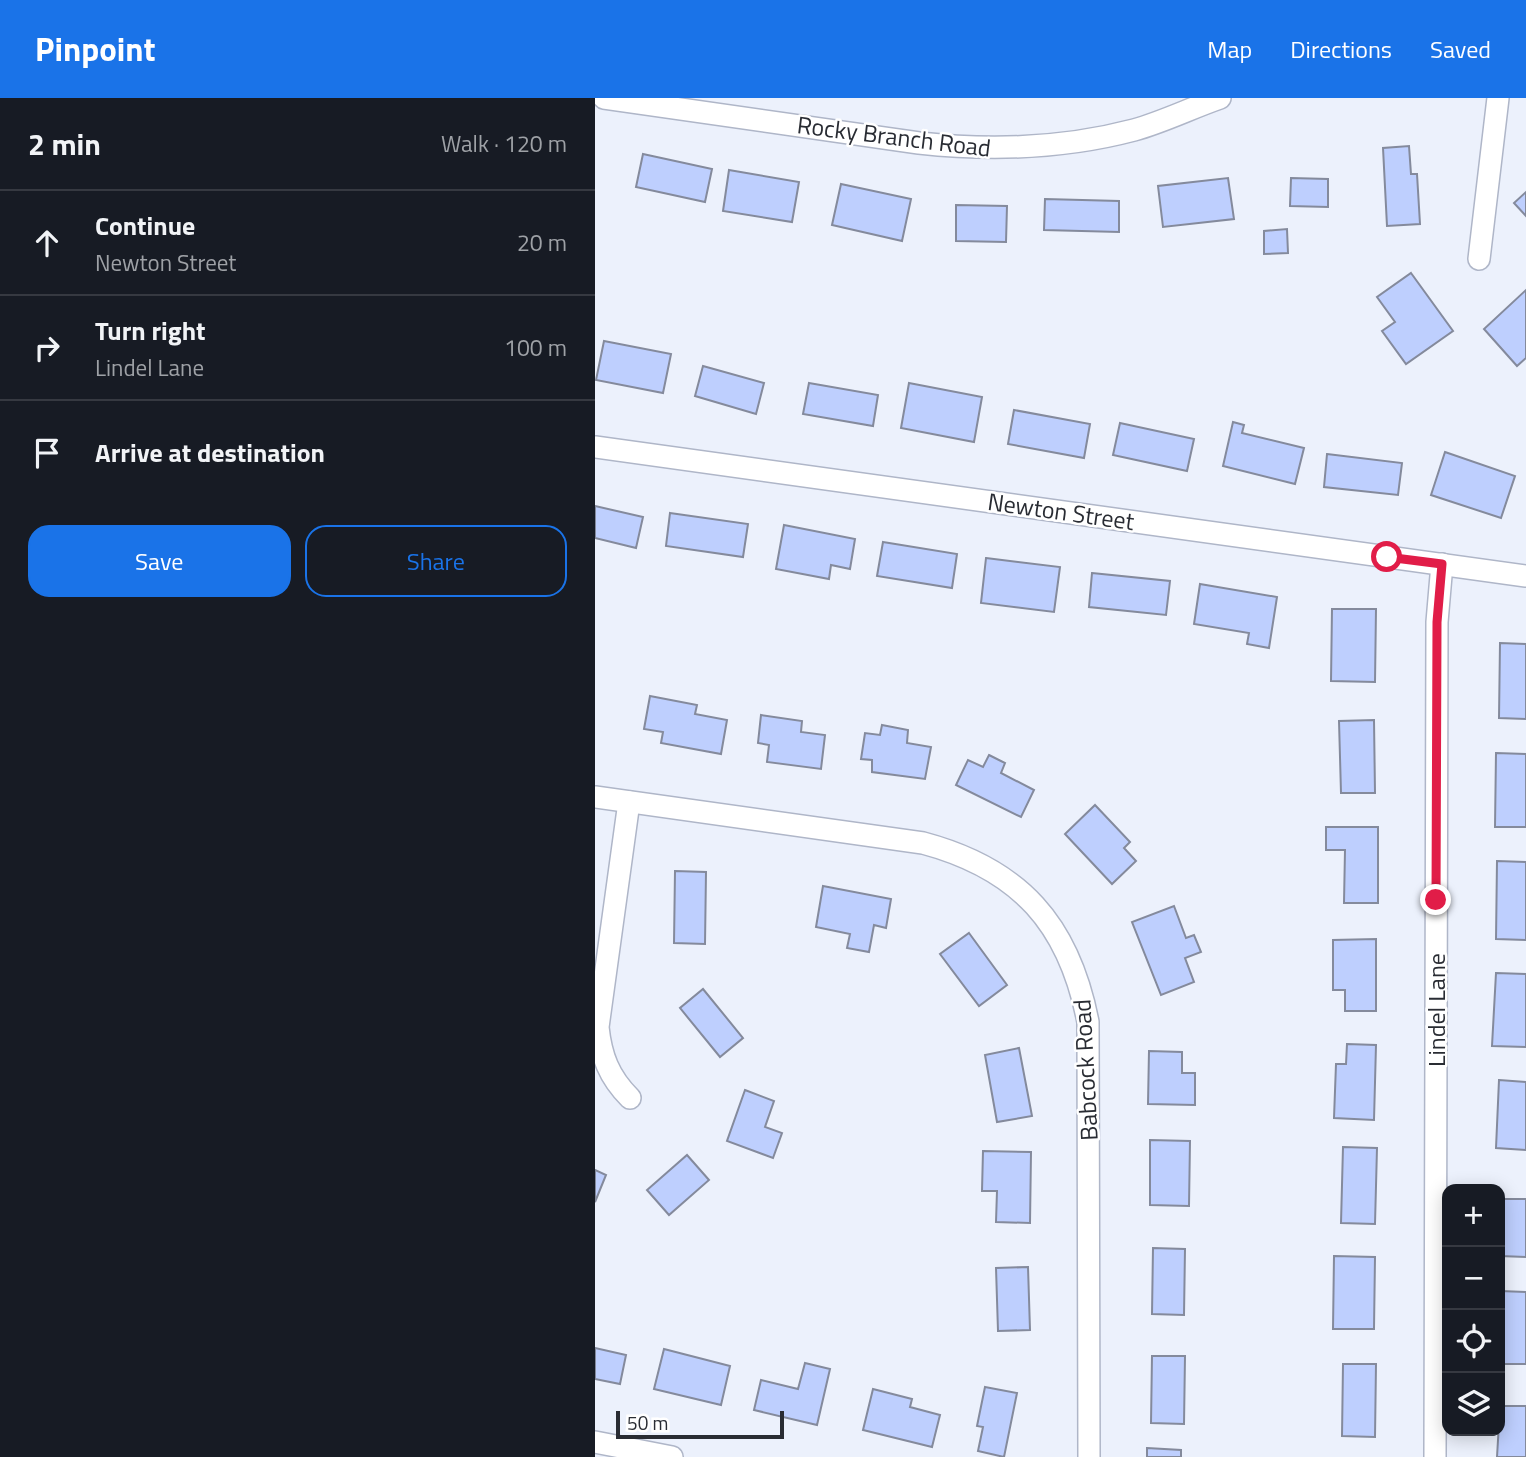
<!DOCTYPE html>
<meta charset="utf-8">
<style>
body{margin:0;font-family:"Titillium Web",sans-serif;background:#20242c;color:#f1f3f6}
.controls{position:absolute;right:21px;bottom:21px;display:grid;overflow:hidden;border-radius:14px;box-shadow:0 4px 18px #0003}
.controls button{width:63px;height:63px;display:grid;place-items:center;padding:0;border:0;border-bottom:2px solid #363941;background:#171b24;color:#f1f3f6;font:35px sans-serif}
.scale{position:absolute;left:21px;bottom:18px;width:168px;box-sizing:border-box;padding-left:7px;border:4px solid #292c33;border-top:0;font-size:19px;line-height:24px;white-space:nowrap;color:#292c33;-webkit-text-stroke:5px #fff;paint-order:stroke}
.stop{position:absolute;width:21px;height:21px;margin:-16px;border:5px solid #e11d48;border-radius:50%;background:#fff}
.stop.end{background:#e11d48;border-color:#fff;box-shadow:0 2px 7px #0008}
.list{margin:0;padding:0;list-style:none}
h2{display:flex;justify-content:space-between;align-items:center;height:91px;margin:0;padding:0 28px;font-size:30px}
h2 small{font-size:23px;font-weight:400;color:#9ea1a6}
.list li{display:grid;grid-template-columns:46px 1fr auto;gap:21px;align-items:center;box-sizing:border-box;height:105px;padding:0 28px;border-top:2px solid #363941}
.list b{display:block;font-size:26px;white-space:nowrap}
.list p{margin:0;font-size:23px;white-space:nowrap;color:#9ea1a6}
.list em{font-size:23px;font-style:normal;color:#9ea1a6}
.actions{display:flex;gap:14px;padding:21px 28px}
.actions a{flex:1;padding:16px 0;border:2px solid #1a73e8;border-radius:21px;text-align:center;font-size:24px;color:#1a73e8}
.actions .main{background:#1a73e8;color:#fff}
.icon{flex:none;width:38px;height:38px;fill:none;stroke:currentColor;stroke-width:2;stroke-linecap:round;stroke-linejoin:round}
.map{position:relative;flex:none;width:931px;height:1359px;overflow:hidden}
header{display:flex;align-items:center;gap:42px;box-sizing:border-box;height:98px;padding:0 35px;background:#1a73e8;color:#fff}
header strong{font-size:33px}
nav{display:flex;gap:38px;margin-inline-start:auto;font-size:24px}
main{display:flex}
aside{flex:1;background:#171b24}
.map>svg:first-child{display:block}
</style>
<header>
<strong>Pinpoint</strong>
<nav><a>Map</a><a>Directions</a><a>Saved</a></nav>
</header>
<main>
<aside>
<h2>2 min<small>Walk · 120 m</small></h2>
<ul class="list">
<li><svg class="icon" aria-label="ahead" viewBox="0 0 24 24"><path d="M12 20V5M6 11l6-6 6 6"/></svg><div><b>Continue</b><p>Newton Street</p></div><em>20 m</em></li>
<li><svg class="icon" aria-label="right" viewBox="0 0 24 24"><path d="M7 20v-9h11M14 6l5 5-5 5"/></svg><div><b>Turn right</b><p>Lindel Lane</p></div><em>100 m</em></li>
<li><svg class="icon" aria-label="arrive" viewBox="0 0 24 24"><path d="M6 21V4h12l-3 4 3 4H6"/></svg><div><b>Arrive at destination</b></div></li>
</ul>
<div class="actions"><a class="main">Save</a><a>Share</a></div>
</aside>
<div class="map">
<svg width="931" height="1359" viewBox="0 0 931 1359">
<rect width="100%" height="100%" fill="#ecf1fc"/>
<g fill="#becffe" stroke="#848a9c" stroke-width="2">
<path d="M814,48L816,76H822L825,126L792,128L788,50Z"/>
<path d="M48,56L117,71L110,104L41,89Z"/>
<path d="M134,72L204,84L197,124L128,113Z"/>
<path d="M633,80L639,121L568,129L563,88Z"/>
<path d="M696,80L733,81V109L695,108Z"/>
<path d="M246,86L316,101L307,143L237,127Z"/>
<path d="M931,94V118L919,105Z"/>
<path d="M450,101L524,103V134L449,132Z"/>
<path d="M361,107L412,108L411,144L361,143Z"/>
<path d="M692,131L693,155L669,156V133Z"/>
<path d="M816,175L858,233L811,266L787,233L800,224L782,199Z"/>
<path d="M931,192V260L922,268L889,231Z"/>
<path d="M9,243L76,256L68,295L1,282Z"/>
<path d="M108,268L169,285L161,316L100,298Z"/>
<path d="M214,285L283,297L278,328L208,316Z"/>
<path d="M314,285L387,299L379,344L306,330Z"/>
<path d="M419,312L495,326L489,360L413,346Z"/>
<path d="M638,324L649,327L647,335L709,350L700,386L628,368Z"/>
<path d="M525,325L599,341L592,373L518,357Z"/>
<path d="M850,354L920,378L906,420L836,397Z"/>
<path d="M732,356L807,365L803,397L729,389Z"/>
<path d="M0,408L48,419L41,450L0,440Z"/>
<path d="M75,415L153,426L148,459L71,448Z"/>
<path d="M189,427L260,441L255,471L236,467L234,481L181,471Z"/>
<path d="M288,444L362,456L357,490L282,478Z"/>
<path d="M391,460L465,469L459,514L386,505Z"/>
<path d="M497,475L575,483L571,517L494,509Z"/>
<path d="M605,486L682,499L674,550L652,546L654,535L599,526Z"/>
<path d="M737,511H781L780,584L736,583Z"/>
<path d="M905,545L931,546V621L904,620Z"/>
<path d="M55,598L102,607L100,616L132,622L126,656L66,645L68,634L49,631Z"/>
<path d="M166,617L207,623L206,634L230,637L226,671L172,664L174,647L163,645Z"/>
<path d="M779,622L780,695H746L744,623Z"/>
<path d="M287,627L313,632L312,645L336,649L330,681L277,674V662L266,661L270,635L285,637Z"/>
<path d="M901,655L931,656V729H900Z"/>
<path d="M394,657L410,665L406,675L439,692L426,719L361,687L373,662L388,669Z"/>
<path d="M500,707L535,744L529,750L541,763L517,786L470,736Z"/>
<path d="M731,729H783V805H749L750,752H731Z"/>
<path d="M902,763L931,764V842L901,841Z"/>
<path d="M80,773L111,774L110,846L79,845Z"/>
<path d="M228,788L296,801L291,830L279,827L274,854L252,850L255,836L221,829Z"/>
<path d="M579,808L591,840L599,837L606,854L590,860L599,884L566,897L537,824Z"/>
<path d="M374,835L412,887L384,908L345,856Z"/>
<path d="M781,841V913H750V892H738V842Z"/>
<path d="M901,875L931,876V949L897,948Z"/>
<path d="M108,891L148,940L125,959L85,910Z"/>
<path d="M752,946L781,947L779,1022L739,1020L741,966H751Z"/>
<path d="M424,950L437,1018L402,1024L390,957Z"/>
<path d="M554,953L587,954V975H600V1007L553,1006Z"/>
<path d="M904,982L931,984V1052L901,1050Z"/>
<path d="M150,992L179,1003L170,1029L187,1035L178,1060L132,1043Z"/>
<path d="M555,1042L595,1043L594,1108L555,1107Z"/>
<path d="M748,1049L782,1050L780,1126L746,1125Z"/>
<path d="M388,1053L436,1054L435,1125L401,1124L402,1093H387Z"/>
<path d="M92,1057L114,1082L74,1117L52,1092Z"/>
<path d="M0,1072L11,1077L0,1104Z"/>
<path d="M905,1101H931V1159L905,1158Z"/>
<path d="M558,1150L590,1151L589,1217L557,1216Z"/>
<path d="M739,1158L780,1159L779,1231H738Z"/>
<path d="M433,1169L435,1232L403,1233L401,1170Z"/>
<path d="M905,1193L931,1194V1266H905Z"/>
<path d="M0,1250L31,1257L25,1286L0,1281Z"/>
<path d="M69,1251L135,1268L126,1307L59,1291Z"/>
<path d="M557,1258H590L589,1326L556,1325Z"/>
<path d="M210,1265L235,1271L222,1327L159,1312L166,1282L203,1291Z"/>
<path d="M748,1266H781L780,1339L747,1338Z"/>
<path d="M390,1289L422,1295L409,1359L383,1353L388,1329L382,1328Z"/>
<path d="M278,1291L317,1301L315,1309L345,1317L337,1349L268,1332Z"/>
<path d="M905,1308H931V1359H902Z"/>
<path d="M552,1350L586,1352V1359H552Z"/>
</g>
<g fill="none" stroke-linecap="round" stroke-linejoin="round">
<defs>
<g id="street">
<path d="M9,0L324,45C397,53 467,51 539,32C568,24 596,10 625,0"/>
<path d="M884,161L903,0"/>
<path d="M0,349L931,478"/>
<path d="M0,699L328,745C425,771 474,826 493,924L494,1359"/>
<path d="M34,704L3,929C6,958 14,979 35,1000"/>
<path d="M0,1344L77,1359"/>
<path d="M840,1359L842,524L847,466"/>
</g>
</defs>
<use href="#street" stroke="#afb6c8" stroke-width="24"/>
<use href="#street" stroke="#fff" stroke-width="21"/>
</g>
<g fill="none" stroke-linecap="round" stroke-linejoin="round">
<path stroke="#e11d48" stroke-width="9" d="M792,459L847,466L842,524L841,802"/>
</g>
<g text-anchor="middle" dominant-baseline="central" stroke-width="5" stroke-linejoin="round" paint-order="stroke">
<g font-size="24" fill="#292c33" stroke="#fff">
<text transform="translate(299 38) rotate(7)">Rocky Branch Road</text>
<text transform="translate(466 413) rotate(8)">Newton Street</text>
<text transform="translate(841 912) rotate(-90)">Lindel Lane</text>
<text transform="translate(490 972) rotate(-93)">Babcock Road</text>
</g>
</g>
</svg>
<div class="controls">
<button>+</button>
<button>−</button>
<button><svg class="icon" aria-label="locate" viewBox="0 0 24 24"><circle cx="12" cy="12" r="6"/><path d="M12 2v4M12 18v4M2 12h4M18 12h4"/></svg></button>
<button><svg class="icon" aria-label="layers" viewBox="0 0 24 24"><path d="M12 4l9 5-9 5-9-5zM3 14l9 5 9-5"/></svg></button>
</div>
<div class="scale">50 m</div>
<div class="stop" style="left:792px;top:459px"></div>
<div class="stop end" style="left:841px;top:802px"></div>
</div>
</main>
